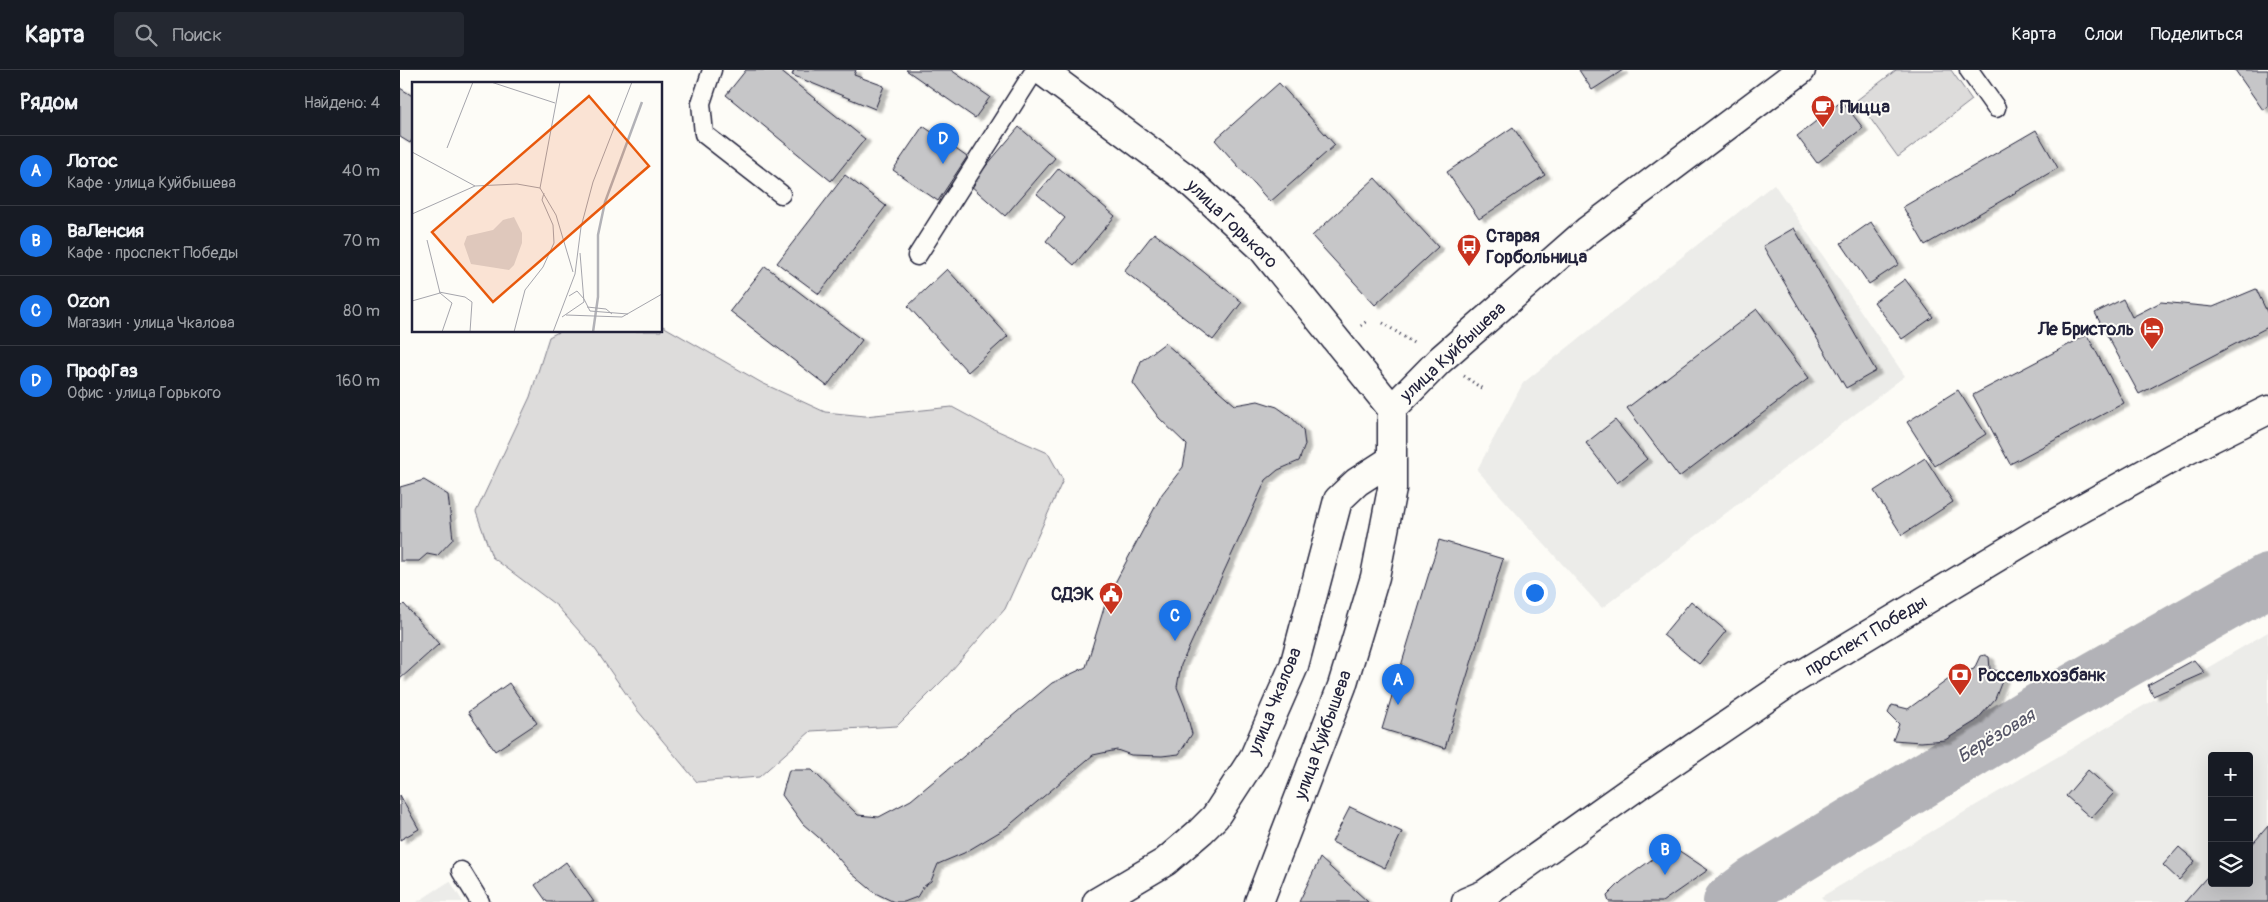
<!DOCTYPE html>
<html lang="ru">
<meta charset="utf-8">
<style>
body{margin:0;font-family:Pangolin,sans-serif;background:#242831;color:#f1f3f6}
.controls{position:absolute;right:15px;bottom:15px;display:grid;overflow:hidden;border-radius:5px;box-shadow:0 5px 20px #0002}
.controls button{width:45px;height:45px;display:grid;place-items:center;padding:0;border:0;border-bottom:1px solid #363941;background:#171b24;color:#f1f3f6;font:25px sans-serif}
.you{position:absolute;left:1134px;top:522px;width:18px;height:18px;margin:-12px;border:4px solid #fff;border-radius:50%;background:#1a73e8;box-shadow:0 0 0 8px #1a73e833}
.badge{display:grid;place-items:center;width:32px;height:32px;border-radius:50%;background:#1a73e8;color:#fff;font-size:16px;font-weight:700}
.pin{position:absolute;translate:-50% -41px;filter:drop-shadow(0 1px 2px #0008)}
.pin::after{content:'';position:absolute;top:26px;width:18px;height:15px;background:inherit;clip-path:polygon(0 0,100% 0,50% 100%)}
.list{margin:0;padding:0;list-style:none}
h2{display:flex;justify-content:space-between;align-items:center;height:65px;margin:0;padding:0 20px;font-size:21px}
h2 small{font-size:16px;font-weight:400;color:#9ea1a6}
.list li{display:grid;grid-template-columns:32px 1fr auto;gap:15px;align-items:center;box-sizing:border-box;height:70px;padding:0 20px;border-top:1px solid #363941}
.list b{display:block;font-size:19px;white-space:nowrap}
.list p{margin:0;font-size:16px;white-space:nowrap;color:#9ea1a6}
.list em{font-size:16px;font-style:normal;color:#9ea1a6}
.icon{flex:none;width:28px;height:28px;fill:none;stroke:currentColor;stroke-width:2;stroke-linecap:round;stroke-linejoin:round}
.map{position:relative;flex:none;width:1868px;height:832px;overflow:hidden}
header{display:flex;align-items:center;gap:30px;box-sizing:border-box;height:70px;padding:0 25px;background:#171b24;border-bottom:1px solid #363941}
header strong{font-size:24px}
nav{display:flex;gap:28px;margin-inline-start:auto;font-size:18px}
.search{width:350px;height:45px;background:#242831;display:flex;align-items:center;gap:12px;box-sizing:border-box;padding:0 18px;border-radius:5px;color:#9ea1a6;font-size:19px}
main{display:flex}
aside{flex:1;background:#171b24}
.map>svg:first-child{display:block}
</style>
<header>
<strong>Карта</strong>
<div class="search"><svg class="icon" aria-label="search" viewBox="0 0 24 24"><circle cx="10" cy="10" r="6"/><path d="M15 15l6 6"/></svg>Поиск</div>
<nav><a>Карта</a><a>Слои</a><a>Поделиться</a></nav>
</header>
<main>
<aside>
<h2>Рядом<small>Найдено: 4</small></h2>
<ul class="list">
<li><span class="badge">A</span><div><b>Лотос</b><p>Кафе · улица Куйбышева</p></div><em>40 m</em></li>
<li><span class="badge">B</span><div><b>ВаЛенсия</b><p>Кафе · проспект Победы</p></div><em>70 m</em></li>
<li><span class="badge">C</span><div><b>Ozon</b><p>Магазин · улица Чкалова</p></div><em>80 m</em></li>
<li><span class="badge">D</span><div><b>ПрофГаз</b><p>Офис · улица Горького</p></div><em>160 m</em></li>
</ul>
</aside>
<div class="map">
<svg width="1868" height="832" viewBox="0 0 1868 832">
<defs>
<filter id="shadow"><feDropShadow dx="5.5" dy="3" stdDeviation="1" flood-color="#0004"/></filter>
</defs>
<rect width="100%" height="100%" fill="#fdfcf7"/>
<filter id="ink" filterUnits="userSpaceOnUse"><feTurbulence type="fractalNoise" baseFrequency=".02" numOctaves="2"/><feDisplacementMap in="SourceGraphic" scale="10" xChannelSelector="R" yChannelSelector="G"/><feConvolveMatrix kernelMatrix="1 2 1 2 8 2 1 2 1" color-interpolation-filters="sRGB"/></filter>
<g filter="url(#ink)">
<g fill="#ecece9" fill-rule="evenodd">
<path d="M1374,114L1505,306L1202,538L1077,400L1123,313Z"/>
<path d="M1868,562V832H1426L1421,827ZM1812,686H1849V813H1812Z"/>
<path d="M50,811L63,832H17Z"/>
</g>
<g fill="#dddcdb" stroke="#807f8b">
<path d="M1496,0H1551L1572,30L1498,87L1457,30Z"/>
<path d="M261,255L362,313L425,342L465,346L552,337L589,357L648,383L663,410L605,539L545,608L497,656L411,661L359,707L297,712L238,641L195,579L157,536L92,487L76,442L130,327L149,267L160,261H261Z"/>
</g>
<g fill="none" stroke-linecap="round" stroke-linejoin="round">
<path stroke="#b2b2b7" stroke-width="54" d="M1330,832L1354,814L1627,647L1868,510"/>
</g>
<g fill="#c6c6c8" stroke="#22223b" filter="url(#shadow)">
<path d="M346,0H379L465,69L431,111L326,25Z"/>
<path d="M394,0H456L454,5L484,16L475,39L392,5Z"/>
<path d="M506,0H551L590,27L575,48Z"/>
<path d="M1179,0H1223L1192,20Z"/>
<path d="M1835,0H1868V37L1863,40Z"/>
<path d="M879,13L935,75L870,132L815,70Z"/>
<path d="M0,18L14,27V67L10,73L0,67Z"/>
<path d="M1442,31L1463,58L1417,93L1397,66Z"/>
<path d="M523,56L567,87L538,131L493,100Z"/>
<path d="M619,57L655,88L605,146L570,115Z"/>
<path d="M1113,57L1145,105L1079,149L1047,102Z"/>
<path d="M1636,60L1658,98L1525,175L1503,137Z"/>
<path d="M659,98L715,146L674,195L646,171L665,148L637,124Z"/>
<path d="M445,105L486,136L419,224L377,193Z"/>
<path d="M975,108L1038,177L975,235L912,166Z"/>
<path d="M1471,152L1499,194L1469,214L1441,173Z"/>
<path d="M1394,158L1476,301L1446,318L1363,176Z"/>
<path d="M754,163L842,232L813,270L724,201Z"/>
<path d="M365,196L462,270L427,316L330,241Z"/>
<path d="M547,199L608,266L568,302L508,236Z"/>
<path d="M1505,209L1533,247L1502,269L1474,232Z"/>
<path d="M1856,219L1868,244V257L1739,324L1695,243L1723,229L1732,247L1761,232L1813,237Z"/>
<path d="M1357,239L1409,308L1279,407L1227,338Z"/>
<path d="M1687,265L1724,333L1610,394L1573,325Z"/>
<path d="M765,273L835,335L858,331L877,337L891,347L903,360L905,375L899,391L878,400L866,410L781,595L777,617L785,637L792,664L779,684L762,686L731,685L717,680L693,685L606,758L564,783L538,794L531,811L523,817L517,827L504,832H494L475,823L451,803L425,773L403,754L382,725L389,700H412L458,745L479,747L511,730L652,613L686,597L707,528L762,424L783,397L787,375L759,348L733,313L741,291Z"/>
<path d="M1558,320L1586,364L1535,396L1507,352Z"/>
<path d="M1215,350L1247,389L1217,413L1186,373Z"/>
<path d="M1525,388L1553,432L1502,465L1474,421Z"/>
<path d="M24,410L48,425L53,469L37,486L27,484L19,491H0V417Z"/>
<path d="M1039,470L1103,489L1045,678L982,659Z"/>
<path d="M1291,531L1326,561L1299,594L1263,565Z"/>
<path d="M4,534L39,574L0,609V538Z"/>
<path d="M1585,585L1589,587L1590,599L1605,603L1595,629L1576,651L1545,670L1521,672L1493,670L1499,654L1488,643L1492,635L1508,639L1553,606L1574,599L1580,586Z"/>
<path d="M1794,590L1805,603L1753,626L1748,615Z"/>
<path d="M109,613L137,653L95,681L68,642Z"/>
<path d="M1688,700L1714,723L1691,748L1666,726Z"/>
<path d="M0,725L19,759L0,770Z"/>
<path d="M950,737L1002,762L985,798L932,772Z"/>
<path d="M1868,756V832H1785L1812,801V813H1849V778Z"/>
<path d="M1779,777L1795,791L1779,810L1763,795Z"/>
<path d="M1278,780L1308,800L1262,832H1209L1207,826L1222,811L1258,785Z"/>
<path d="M920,788L968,832H899Z"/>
<path d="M166,792L194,832H147L135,815Z"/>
</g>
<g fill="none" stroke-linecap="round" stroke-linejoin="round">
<defs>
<g id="lane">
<path d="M312,0L301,33L304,64L381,124"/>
<path d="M1569,0L1596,38"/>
<path d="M517,186L635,0"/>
<path d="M61,801L80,832"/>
</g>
<g id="secondary">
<path d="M641,0L786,108L861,177L992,339"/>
<path d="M697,832L765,792L801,761L815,747L854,687L894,596L938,430L957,412L991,390"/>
<path d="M859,832L942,616L975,507L992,419V339L1040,290L1187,161L1401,0"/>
</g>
<path id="primary" d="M1066,832L1085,824L1243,712L1393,610L1634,465L1774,387L1868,340"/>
</defs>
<use href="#lane" stroke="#22223b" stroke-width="21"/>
<use href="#secondary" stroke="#22223b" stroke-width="31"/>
<use href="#primary" stroke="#22223b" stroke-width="31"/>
<g stroke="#22223b" stroke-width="3" stroke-dasharray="1 4" stroke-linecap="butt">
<path d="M983,253L1015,274"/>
<path d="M961,256L968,250"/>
<path d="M1064,306L1084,320"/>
</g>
<use href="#lane" stroke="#fdfcf7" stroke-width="18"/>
<use href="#secondary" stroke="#fdfcf7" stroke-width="28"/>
<use href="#primary" stroke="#fdfcf7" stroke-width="28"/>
</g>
</g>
<defs>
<symbol id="cafe-pin" viewBox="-11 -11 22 30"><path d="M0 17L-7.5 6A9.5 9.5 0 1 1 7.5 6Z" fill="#c8321e" stroke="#fdfcf7"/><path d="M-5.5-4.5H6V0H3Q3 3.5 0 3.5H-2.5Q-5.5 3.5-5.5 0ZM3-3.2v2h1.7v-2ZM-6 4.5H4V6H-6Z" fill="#fff"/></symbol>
<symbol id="bus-pin" viewBox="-11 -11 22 30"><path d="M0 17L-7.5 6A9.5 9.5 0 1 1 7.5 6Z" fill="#c8321e" stroke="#fdfcf7"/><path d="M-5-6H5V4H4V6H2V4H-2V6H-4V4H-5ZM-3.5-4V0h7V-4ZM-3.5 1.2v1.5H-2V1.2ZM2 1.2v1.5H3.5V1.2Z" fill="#fff"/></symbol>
<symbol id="hotel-pin" viewBox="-11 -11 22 30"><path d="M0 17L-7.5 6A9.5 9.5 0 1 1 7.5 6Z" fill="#c8321e" stroke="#fdfcf7"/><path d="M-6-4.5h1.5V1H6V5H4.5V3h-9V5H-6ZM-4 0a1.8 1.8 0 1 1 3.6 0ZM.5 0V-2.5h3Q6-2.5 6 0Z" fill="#fff"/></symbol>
<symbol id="civic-pin" viewBox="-11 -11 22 30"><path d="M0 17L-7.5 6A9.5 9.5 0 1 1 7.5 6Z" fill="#c8321e" stroke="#fdfcf7"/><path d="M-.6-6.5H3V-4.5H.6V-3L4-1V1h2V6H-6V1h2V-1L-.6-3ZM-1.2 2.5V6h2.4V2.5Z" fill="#fff"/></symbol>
<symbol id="bank-pin" viewBox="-11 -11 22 30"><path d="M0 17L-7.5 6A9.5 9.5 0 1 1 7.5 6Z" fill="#c8321e" stroke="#fdfcf7"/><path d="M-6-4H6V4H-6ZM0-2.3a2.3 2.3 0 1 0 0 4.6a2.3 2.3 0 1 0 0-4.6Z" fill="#fff"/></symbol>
</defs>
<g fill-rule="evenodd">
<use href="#cafe-pin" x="1409" y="23" width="28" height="38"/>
<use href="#bus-pin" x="1055" y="162" width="28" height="38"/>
<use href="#hotel-pin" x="1738" y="245" width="28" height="38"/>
<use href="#civic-pin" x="697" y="510" width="28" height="38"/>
<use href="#bank-pin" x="1546" y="591" width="28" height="38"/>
</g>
<g text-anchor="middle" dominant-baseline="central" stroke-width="4" stroke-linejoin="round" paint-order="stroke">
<g font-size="18" font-weight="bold" fill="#22223b" stroke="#fdfcf7" text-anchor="start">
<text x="1440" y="37">Пицца</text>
<text x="1086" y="166">Старая<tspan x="1086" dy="21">Горбольница</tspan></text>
<text x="1734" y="259" text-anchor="end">Ле Бристоль</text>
<text x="694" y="524" text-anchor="end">СДЭК</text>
<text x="1578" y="605">Россельхозбанк</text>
</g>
<g font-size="18" fill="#22223b" stroke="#fdfcf7">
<text transform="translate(832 154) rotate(44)">улица Горького</text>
<text transform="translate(1053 282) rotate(-43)">улица Куйбышева</text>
<text transform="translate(1466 566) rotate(-31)">проспект Победы</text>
<text transform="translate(875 631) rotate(-68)">улица Чкалова</text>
<text transform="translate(923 665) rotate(-70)">улица Куйбышева</text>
</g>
<g font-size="19" font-style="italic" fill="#545466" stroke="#fdfcf7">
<text transform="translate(1596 666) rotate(-31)">Берёзовая</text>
</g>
</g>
<g transform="translate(12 12)">
<rect width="250" height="250" fill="#fdfcf7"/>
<path d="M102,135L110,151V161L102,183L97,188L59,182L52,162L55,154L81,148L91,138Z" fill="#dddcdb"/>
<path fill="none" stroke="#b2b2b7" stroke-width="2.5" d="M181,250L186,215V153L193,120L230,20"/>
<path fill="none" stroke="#a5a5ac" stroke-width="1" d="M79,0L143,21M148,0L128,106L144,133L161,190M35,66L61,0M0,70L63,104L105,102L128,106M0,132L63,104M15,158L28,211M27,210L53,215L60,220L58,250M28,211L40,221L30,250M157,214L165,209L172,217M172,217L178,229L216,232M0,219L28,211M175,225L194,227L200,232M154,233L210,235L250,212M150,235L172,220L168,171M102,250L113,208L131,185L142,161L141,143L130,118L132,111M141,250L163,192L169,145L181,100L220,0"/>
<path fill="#e8590c" fill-opacity="0.15" stroke="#e8590c" stroke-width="2.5" d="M177,14L237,84L81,220L20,150Z"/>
<rect width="250" height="250" fill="none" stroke="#22223b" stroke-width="2.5"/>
</g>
</svg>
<div class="controls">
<button>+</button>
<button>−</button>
<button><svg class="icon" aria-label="layers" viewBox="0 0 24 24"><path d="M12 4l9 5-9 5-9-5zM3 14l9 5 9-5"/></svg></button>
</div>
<div class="you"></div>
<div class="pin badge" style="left:998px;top:635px">A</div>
<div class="pin badge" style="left:1265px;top:805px">B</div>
<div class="pin badge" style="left:775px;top:571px">C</div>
<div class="pin badge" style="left:543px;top:94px">D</div>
</div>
</main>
